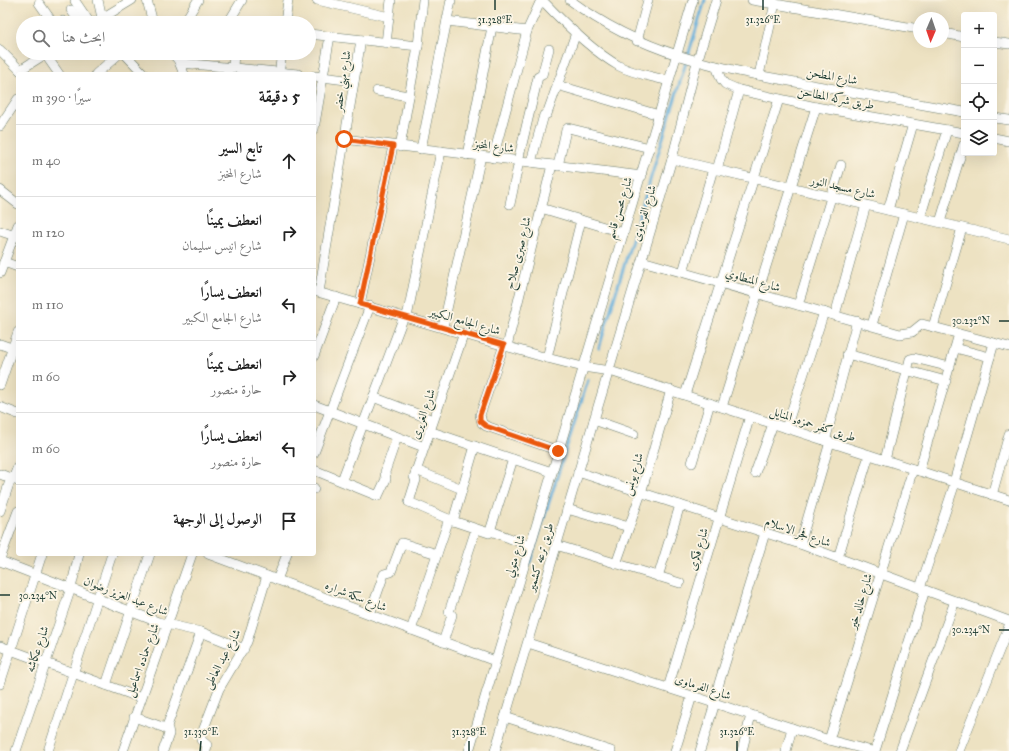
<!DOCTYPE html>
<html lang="ar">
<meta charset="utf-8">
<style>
body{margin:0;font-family:"IM FELL Great Primer",Amiri,serif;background:#f2f2f2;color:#222;direction:rtl}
.controls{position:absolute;right:12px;top:12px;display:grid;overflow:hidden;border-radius:4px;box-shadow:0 4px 16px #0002}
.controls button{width:36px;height:36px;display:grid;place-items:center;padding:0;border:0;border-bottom:1px solid #e0e0e0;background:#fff;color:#222;font:20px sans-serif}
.compass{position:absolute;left:913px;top:12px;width:36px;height:36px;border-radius:50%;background:#fff;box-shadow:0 4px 16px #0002;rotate:182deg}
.stop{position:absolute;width:12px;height:12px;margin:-9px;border:3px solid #ea580c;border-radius:50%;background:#fff}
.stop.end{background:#ea580c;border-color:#fff;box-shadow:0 1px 4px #0008}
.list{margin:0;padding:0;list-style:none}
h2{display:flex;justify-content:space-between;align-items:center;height:52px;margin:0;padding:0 16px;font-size:17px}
h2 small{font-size:13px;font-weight:400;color:#767676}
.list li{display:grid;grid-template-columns:26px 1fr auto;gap:12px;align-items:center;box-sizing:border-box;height:72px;padding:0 16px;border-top:1px solid #e0e0e0}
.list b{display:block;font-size:15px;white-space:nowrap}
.list p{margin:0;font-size:13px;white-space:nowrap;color:#767676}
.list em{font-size:13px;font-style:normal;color:#767676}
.icon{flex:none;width:22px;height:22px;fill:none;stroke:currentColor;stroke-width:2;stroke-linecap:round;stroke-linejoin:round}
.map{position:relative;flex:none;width:1009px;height:751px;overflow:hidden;direction:ltr}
.search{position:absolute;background:#fff;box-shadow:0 4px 16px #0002;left:16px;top:16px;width:300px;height:44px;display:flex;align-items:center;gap:10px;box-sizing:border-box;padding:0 14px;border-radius:22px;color:#767676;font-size:15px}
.panel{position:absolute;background:#fff;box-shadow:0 4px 16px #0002;left:16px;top:72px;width:300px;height:484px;border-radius:4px;direction:rtl}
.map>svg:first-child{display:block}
</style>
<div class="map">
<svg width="1009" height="751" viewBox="0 0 1009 751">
<rect width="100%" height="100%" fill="#fcf5e5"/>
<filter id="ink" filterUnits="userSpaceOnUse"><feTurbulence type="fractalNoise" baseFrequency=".025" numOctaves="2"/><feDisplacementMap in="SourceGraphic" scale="8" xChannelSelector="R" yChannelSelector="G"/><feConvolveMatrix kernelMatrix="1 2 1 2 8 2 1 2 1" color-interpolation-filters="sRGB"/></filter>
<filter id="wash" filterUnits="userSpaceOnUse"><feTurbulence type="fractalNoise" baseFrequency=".012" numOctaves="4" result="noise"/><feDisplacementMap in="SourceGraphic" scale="16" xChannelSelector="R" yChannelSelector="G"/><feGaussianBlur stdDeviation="0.9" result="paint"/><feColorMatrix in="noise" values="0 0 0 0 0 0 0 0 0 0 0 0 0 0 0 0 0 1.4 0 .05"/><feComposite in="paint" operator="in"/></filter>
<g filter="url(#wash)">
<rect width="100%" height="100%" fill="#ede2c2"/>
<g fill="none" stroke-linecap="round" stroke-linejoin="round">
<g stroke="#63aedb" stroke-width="3">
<path d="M599,348L705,0"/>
<path d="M529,565L588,380"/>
</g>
</g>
</g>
<g filter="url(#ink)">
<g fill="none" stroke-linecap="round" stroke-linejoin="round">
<defs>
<g id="minor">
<path d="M98,0L102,18"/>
<path d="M147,0L153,23"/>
<path d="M317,0L389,17"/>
<path d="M542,0C562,21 594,52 619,66C634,74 652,76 669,81"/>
<path d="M570,0C643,55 718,68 806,84C859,93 911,103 964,112"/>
<path d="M752,0L919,29"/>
<path d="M75,1L90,23"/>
<path d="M39,3L53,23"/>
<path d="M71,10L80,23"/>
<path d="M63,21L64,23"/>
<path d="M447,21L527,31"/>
<path d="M94,23L132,0"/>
<path d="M184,23L198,0"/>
<path d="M228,23L242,0"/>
<path d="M285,23L288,0"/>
<path d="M943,33L964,37"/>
<path d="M309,34L418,46"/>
<path d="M637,41L648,0"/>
<path d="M994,42L1009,44"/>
<path d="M386,43L391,0"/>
<path d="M0,50L24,74"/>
<path d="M124,53L144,74"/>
<path d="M172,53L181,63L298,74"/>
<path d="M45,54L59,74"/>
<path d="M179,62L184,74"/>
<path d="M716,66L721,79L725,84L739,90L816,107L964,133"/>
<path d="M20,70L47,53"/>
<path d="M96,74L120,53"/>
<path d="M227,74L228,70L233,67L234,53"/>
<path d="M279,74L282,53"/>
<path d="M759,75L775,3"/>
<path d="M314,76L354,81"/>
<path d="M557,85L659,115"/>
<path d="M377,91L409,96"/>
<path d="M994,118L1009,120"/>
<path d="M0,126L18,99"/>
<path d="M314,129L330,36"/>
<path d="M994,138L1009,141"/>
<path d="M344,139L642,176"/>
<path d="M400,147L418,46L423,0"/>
<path d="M421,149L451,0"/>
<path d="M467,155L492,27"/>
<path d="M493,158L527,31L541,0"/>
<path d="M672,159L1009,239"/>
<path d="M518,161L538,77L542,75L549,49"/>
<path d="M531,162L544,115L547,114L576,33"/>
<path d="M558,166L566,130L568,128L650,148"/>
<path d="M717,170L739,90"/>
<path d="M0,190L18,204"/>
<path d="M510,204L519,161"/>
<path d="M541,208L624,233"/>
<path d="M888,210L913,124"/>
<path d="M920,218L947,130"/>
<path d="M940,222L964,144"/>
<path d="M0,231L18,237"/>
<path d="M642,261L900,334L912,332L922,324L1009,347"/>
<path d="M4,262L18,267"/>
<path d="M683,272L713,169"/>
<path d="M0,273L18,225"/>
<path d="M314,291L547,358L583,367L610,371L1009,500"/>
<path d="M319,292L361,40"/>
<path d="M360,304L393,146"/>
<path d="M798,305L841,165"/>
<path d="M835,315L866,205"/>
<path d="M407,317L441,151"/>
<path d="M872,325L904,214"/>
<path d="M443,327L481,156"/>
<path d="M933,327L962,228"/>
<path d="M464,333L414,477L416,480L409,502L453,521L489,533L491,531L530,546"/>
<path d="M0,344L17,350"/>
<path d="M504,345L480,415L482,423L486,426L559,451"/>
<path d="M507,346L552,165"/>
<path d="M955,348L990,357"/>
<path d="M847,354L946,381"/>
<path d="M314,356L336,297"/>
<path d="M547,358L581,220"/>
<path d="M0,385L18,332"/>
<path d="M685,395L779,99"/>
<path d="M373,397L433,420"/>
<path d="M314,405L424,447"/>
<path d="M0,407L18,414"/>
<path d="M722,407L816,107"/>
<path d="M594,420L634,434"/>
<path d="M786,428L824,312"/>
<path d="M429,431L552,472"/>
<path d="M825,441L857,321"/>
<path d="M314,453L370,306"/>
<path d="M885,460L910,359L914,358L950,367"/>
<path d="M692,463L710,403"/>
<path d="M314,470L378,496L386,479L385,472L397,437"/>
<path d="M416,470L462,489"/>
<path d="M919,471L959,334"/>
<path d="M578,472L800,544L1009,621"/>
<path d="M755,473L773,424"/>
<path d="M0,474L18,481"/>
<path d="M13,479L18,466"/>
<path d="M342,480L404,316"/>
<path d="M954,482L994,343"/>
<path d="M314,488V489"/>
<path d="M992,495L1009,434"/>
<path d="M567,509L629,527"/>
<path d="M0,511L11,478"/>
<path d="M453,521L475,446"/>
<path d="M490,531L513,459"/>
<path d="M800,544L830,442"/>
<path d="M556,545L680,583"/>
<path d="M208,554L495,661"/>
<path d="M838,558L869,455"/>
<path d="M0,559L18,511"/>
<path d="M0,561L158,622L201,632L244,649"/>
<path d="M616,564L641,493L671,390"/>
<path d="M658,577L680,505"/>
<path d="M277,580L287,554"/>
<path d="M920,588L955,483"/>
<path d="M370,614L384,574L391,572L402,543L437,554"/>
<path d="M411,630L449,519"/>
<path d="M443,642L452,615L449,612L476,529"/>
<path d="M528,643L829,740L872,751"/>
<path d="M0,646L141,698"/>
<path d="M0,684L42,554"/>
<path d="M106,685L150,554"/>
<path d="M668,688L750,416"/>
<path d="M713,703L765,533"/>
<path d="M134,717L168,729L169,734L163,751"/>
<path d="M505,717L611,751"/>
<path d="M166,729L201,632"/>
<path d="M829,740L913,469"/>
<path d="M16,751L71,588L79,554"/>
<path d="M48,751L112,554"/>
<path d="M123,751L192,554"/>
<path d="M206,751L207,745L201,740V736L219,689L247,642L267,576"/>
<path d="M469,751L693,0"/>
<path d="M495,751L672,159L697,62L716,0"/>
<path d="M675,751L692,696"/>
<path d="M700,751L715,703"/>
<path d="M742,751L751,715"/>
<path d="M786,751L792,728"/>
<path d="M875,751L925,590"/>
<path d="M900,751L955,601"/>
<path d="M959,751L1009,626"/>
</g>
</defs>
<use href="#minor" stroke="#677766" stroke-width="10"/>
<use href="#minor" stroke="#fff" stroke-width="9"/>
</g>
</g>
<g fill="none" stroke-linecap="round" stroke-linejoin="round" filter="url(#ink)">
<path stroke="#ea580c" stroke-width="5" d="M344,139L393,146L360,304L504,345L480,415V421L486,426L558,451"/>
</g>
<path fill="none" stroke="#1f3d34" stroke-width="1.5" d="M495,10V0M763,10V0M999,321H1009M0,595H10M999,630H1009M200,751L201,741M469,751V741M737,751V741"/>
<g text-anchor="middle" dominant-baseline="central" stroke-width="3.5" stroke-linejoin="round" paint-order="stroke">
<g font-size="12" fill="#1f3d34" stroke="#fcf5e5">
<text transform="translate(832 76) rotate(10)">شارع المطحن</text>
<text transform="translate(342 81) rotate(-81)">شارع مهني خضر</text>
<text transform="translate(836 98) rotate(11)">طريق شركه المطاحن</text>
<text transform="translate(494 146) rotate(7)">شارع المخبز</text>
<text transform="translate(843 187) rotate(13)">شارع مسجد النور</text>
<text transform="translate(619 208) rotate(-73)">شارع محسن قاسم</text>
<text transform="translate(644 213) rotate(-73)">شارع الفرماوى</text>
<text transform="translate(518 253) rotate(-76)">شارع صبرى صلاح</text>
<text transform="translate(753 280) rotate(16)">شارع المنطاوي</text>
<text transform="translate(465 321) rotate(16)">شارع الجامع الكبير</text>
<text transform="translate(423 414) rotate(-71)">شارع الغريرى</text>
<text transform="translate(813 424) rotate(18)">طريق كفر حمزه, المنايل</text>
<text transform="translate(633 474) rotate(-73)">شارع يونس</text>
<text transform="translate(798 532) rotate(19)">شارع فجر الاسلام</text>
<text transform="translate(698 549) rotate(-73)">شارع فكرى</text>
<text transform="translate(515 556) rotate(-73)">شارع متولي</text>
<text transform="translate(540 557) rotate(-74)">طريق ترعه كشمير</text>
<text transform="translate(126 596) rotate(21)">شارع عبد العزيز رضوان</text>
<text transform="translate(356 596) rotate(21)">شارع سكة شراره</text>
<text transform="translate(860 601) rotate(-73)">شارع خالد خير</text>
<text transform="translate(37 649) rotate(-71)">شارع عكاشه</text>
<text transform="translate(222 659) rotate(-62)">شارع عبد العاطى</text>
<text transform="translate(142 660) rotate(-70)">شارع حماده اسماعيل</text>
<text transform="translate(703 687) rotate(18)">شارع الفرماوى</text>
</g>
</g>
<g font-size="10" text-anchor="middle" fill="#1f3d34" stroke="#fcf5e5" stroke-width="3.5" stroke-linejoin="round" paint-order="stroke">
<text x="495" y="23">31.328°E</text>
<text x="763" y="23">31.326°E</text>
<text x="971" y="324">30.232°N</text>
<text x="38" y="599">30.234°N</text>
<text x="971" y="633">30.234°N</text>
<text x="201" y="735">31.330°E</text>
<text x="469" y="735">31.328°E</text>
<text x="737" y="735">31.326°E</text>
</g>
</svg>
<div class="controls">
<button>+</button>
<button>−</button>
<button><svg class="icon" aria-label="locate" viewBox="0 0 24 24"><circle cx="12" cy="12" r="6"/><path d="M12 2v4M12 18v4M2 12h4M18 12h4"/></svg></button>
<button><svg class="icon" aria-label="layers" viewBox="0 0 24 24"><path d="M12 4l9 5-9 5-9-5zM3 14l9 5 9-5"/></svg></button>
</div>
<svg class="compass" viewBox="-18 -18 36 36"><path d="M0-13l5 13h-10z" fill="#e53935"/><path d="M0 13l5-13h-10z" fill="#767676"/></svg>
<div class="stop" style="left:344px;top:139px"></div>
<div class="stop end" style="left:558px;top:451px"></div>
<div class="search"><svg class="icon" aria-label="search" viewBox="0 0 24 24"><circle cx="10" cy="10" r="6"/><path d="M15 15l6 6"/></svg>ابحث هنا</div>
<section class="panel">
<h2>5 دقيقة<small>سيرًا · 390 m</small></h2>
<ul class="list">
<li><svg class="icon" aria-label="ahead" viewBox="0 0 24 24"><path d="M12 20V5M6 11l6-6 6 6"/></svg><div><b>تابع السير</b><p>شارع المخبز</p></div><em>40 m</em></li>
<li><svg class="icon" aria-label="right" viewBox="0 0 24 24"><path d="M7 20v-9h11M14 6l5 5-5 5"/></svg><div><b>انعطف يمينًا</b><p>شارع انيس سليمان</p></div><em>120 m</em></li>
<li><svg class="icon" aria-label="left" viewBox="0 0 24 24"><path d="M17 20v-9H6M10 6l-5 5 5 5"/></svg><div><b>انعطف يسارًا</b><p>شارع الجامع الكبير</p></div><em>110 m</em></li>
<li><svg class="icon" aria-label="right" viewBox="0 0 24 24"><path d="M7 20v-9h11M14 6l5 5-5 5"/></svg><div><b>انعطف يمينًا</b><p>حارة منصور</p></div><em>60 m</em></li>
<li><svg class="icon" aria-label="left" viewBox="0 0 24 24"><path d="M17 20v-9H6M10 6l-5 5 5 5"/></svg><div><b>انعطف يسارًا</b><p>حارة منصور</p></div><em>60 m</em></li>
<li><svg class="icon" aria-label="arrive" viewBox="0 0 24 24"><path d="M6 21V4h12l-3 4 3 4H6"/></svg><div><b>الوصول إلى الوجهة</b></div></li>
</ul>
</section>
</div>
